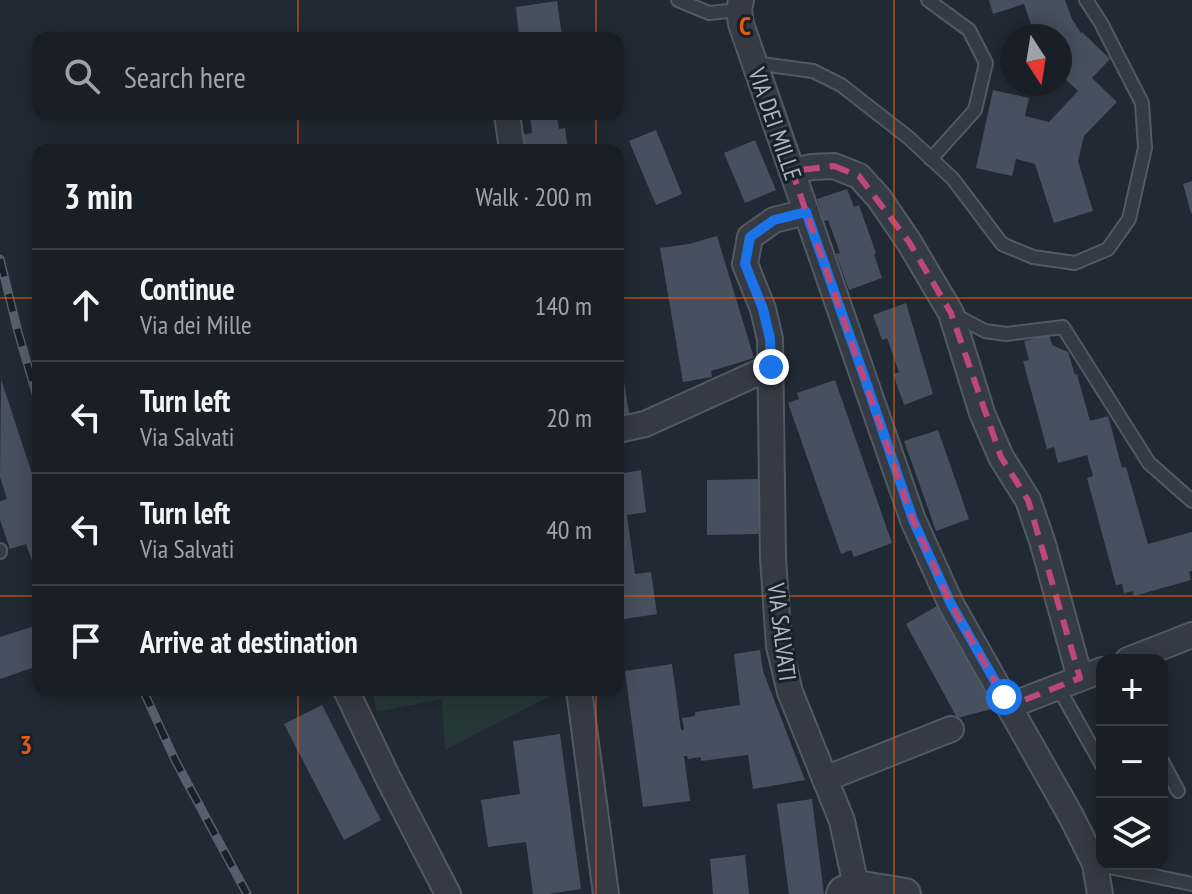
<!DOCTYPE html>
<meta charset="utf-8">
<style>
body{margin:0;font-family:"PT Sans Narrow",sans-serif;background:#262c33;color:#f1f3f6}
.controls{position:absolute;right:24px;bottom:24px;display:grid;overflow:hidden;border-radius:16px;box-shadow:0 4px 20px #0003}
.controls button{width:72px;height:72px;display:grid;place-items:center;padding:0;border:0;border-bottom:2px solid #373d44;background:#191f27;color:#f1f3f6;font:40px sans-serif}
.compass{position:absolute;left:1000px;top:24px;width:72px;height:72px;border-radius:50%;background:#191f27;box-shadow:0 4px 20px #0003;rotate:168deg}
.stop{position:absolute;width:24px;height:24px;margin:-18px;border:6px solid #1a73e8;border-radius:50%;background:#fff}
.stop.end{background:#1a73e8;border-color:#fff;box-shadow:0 2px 8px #0008}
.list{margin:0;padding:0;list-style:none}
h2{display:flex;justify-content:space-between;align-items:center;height:104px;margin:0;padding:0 32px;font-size:34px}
h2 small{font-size:26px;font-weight:400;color:#9fa2a7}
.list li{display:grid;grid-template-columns:52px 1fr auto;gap:24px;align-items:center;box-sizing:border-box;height:112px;padding:0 32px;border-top:2px solid #373d44}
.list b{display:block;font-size:30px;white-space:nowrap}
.list p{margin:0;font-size:26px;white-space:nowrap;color:#9fa2a7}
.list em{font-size:26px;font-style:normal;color:#9fa2a7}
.icon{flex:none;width:44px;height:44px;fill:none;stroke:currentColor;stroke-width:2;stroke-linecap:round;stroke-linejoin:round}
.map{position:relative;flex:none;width:1192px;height:894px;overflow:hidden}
.search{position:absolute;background:#191f27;box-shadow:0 4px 20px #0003;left:32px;top:32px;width:592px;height:88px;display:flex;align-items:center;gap:20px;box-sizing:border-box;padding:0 28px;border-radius:16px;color:#9fa2a7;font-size:30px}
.panel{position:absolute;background:#191f27;box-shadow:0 4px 20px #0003;left:32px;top:144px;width:592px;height:552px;border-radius:16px}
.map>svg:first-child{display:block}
</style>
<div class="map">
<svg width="1192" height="894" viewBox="0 0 1192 894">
<rect width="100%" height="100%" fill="#212934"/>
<path fill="#263737" d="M372,690H547L548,697L445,750L442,699L377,712Z"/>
<g fill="#47505e">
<path d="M989,0H1065L1072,19L1081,33L1082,32L1110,59L1092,78L1117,102L1084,136L1078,161L1093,211L1054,223L1035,164L1016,159L1012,176L976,168L993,90L1029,98L1025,116L1049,122L1078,91L1060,74V36H1035L1024,4L993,14Z"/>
<path d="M557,1L562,35L546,38H519L516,7Z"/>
<path d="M530,114H565V116L557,117L559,129L565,128L568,150H524L522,135L532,133Z"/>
<path d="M656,130L682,194L656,205L629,141Z"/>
<path d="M755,140L776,190L745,203L724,153Z"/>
<path d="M1192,181V213H1191L1183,184Z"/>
<path d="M847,189L854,207L859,205L876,253L874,254L882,278L849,290L836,254L840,253L828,220L824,221L817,199Z"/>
<path d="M717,236L754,358L711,371L712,377L683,382L660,248L689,244Z"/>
<path d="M906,303L933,394L904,405L893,374L899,372L887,338L882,340L873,315Z"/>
<path d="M1048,330L1052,345L1068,352L1075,375L1077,374L1090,421L1108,416L1122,468L1126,467L1148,544L1192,532V571L1189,572L1191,580L1134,596L1133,591L1124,593L1122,584L1116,585L1087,478L1093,476L1087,455L1058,463L1054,447L1047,449L1023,361L1029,360L1024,341L1037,338L1036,334Z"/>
<path d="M618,358H620L630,418L618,419Z"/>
<path d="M1,379L38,492V577L26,544L10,549L0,520V501L7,499L0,477Z"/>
<path d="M835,380L892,543L854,557L851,550L841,554L788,403L799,399L797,393Z"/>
<path d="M938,430L969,519L936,531L904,441Z"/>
<path d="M641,470L646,512L627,515L635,574L651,572L657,614L618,620V474Z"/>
<path d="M759,479V534L707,535V480Z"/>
<path d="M937,606L996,708L957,718L906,624Z"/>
<path d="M38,625V666L0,679V637Z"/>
<path d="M760,650L763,671L805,780L753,789L748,755L701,761V757L688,759L687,756H684L690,801L643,807L625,671L672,664L681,730H684L682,718L695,716V712L740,705L734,654Z"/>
<path d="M322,705L381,820L344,840L284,724Z"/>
<path d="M560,734L581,889L548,894H533L526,842L488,847L481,800L520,794L513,741Z"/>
<path d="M812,799L824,894H789L777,804Z"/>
<path d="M745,855L749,894H713L710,859Z"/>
</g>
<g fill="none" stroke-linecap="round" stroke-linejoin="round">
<defs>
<g id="service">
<path d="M678,0L709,13L739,10"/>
<path d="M928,0L969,30L986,63L975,110L931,159"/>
<path d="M754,63L813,71L841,85L909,138L953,179L1002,244L1033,257L1075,263L1108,249L1129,219L1145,148L1142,103L1101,23L1086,0"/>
<path d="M953,314L985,331L1006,334L1063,327L1149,463L1192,501"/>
<path d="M0,550V552"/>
<path d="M1058,687L1102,765"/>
<path d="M1162,761L1178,791"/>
<path d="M1095,864L1192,884"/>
</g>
<g id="minor">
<path d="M741,0L739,10L741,24L913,520L951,604L1071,816L1095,864L1100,894"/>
<path d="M507,114L512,150"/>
<path d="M792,171L812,167L834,166L859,176L879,198L909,242L951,313L982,413L1001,457L1028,500L1043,544L1080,678"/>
<path d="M806,212L774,220L750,237L745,264L763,309L770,339L773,558L779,646L790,692L842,821L856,886L854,894"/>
<path d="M618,430L645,424L771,367"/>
<path d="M1128,660L1192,635"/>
<path d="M346,690L389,780L448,894"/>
<path d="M579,690L606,894"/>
<path d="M1009,706L1102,670"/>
<path d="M825,779L951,729"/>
</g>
<path id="tertiary" d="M842,894L843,892L856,886L905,894"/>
</defs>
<use href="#service" stroke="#515963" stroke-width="16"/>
<use href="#minor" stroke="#515963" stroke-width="28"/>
<use href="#tertiary" stroke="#515963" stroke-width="34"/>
<use href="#service" stroke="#343b45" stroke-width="12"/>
<use href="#minor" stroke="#343b45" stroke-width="24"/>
<use href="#tertiary" stroke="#343b45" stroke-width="30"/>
<defs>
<g id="rail">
<path d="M0,259L18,332L38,400"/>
<path d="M143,690L175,760L247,894"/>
</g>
</defs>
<use href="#rail" stroke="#565f6c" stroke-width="9"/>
<use href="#rail" stroke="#1a2029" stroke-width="6" stroke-dasharray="18" stroke-linecap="butt"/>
</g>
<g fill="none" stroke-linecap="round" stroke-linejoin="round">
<path stroke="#1a73e8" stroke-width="10" d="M771,367L770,339L763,309L745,264L750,237L774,220L806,212L865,379L913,520L951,604L1004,697"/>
</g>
<path fill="none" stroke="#bc477a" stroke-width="6" stroke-dasharray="16 10" stroke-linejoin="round" d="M834,166L859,176L909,242L951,313L1001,457L1028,500L1080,678L1009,706L951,604L913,520L792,171Z"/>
<path fill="none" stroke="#e8590c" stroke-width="2" stroke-opacity="0.55" d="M298,0V38M596,0V38M894,0V894M298,114V150M596,114V150M0,298H38M618,298H1192M0,596H38M618,596H1192M298,690V894M596,690V894"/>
<g text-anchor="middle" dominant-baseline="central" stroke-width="6" stroke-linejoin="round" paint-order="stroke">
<g font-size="24" fill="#aeb6c2" stroke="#1a2029">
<text transform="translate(775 124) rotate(71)">VIA DEI MILLE</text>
<text transform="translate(782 632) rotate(83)">VIA SALVATI</text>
</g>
</g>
<g font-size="26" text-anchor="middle" font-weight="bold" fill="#e8590c" stroke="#1a2029" stroke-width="6" stroke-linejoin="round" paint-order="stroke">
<text x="745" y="35">C</text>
<text x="26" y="754">3</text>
</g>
</svg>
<div class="controls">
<button>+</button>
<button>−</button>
<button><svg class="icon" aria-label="layers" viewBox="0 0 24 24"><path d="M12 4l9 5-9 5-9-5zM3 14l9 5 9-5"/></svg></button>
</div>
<svg class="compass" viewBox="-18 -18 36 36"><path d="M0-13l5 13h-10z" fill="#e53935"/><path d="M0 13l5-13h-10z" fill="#9fa2a7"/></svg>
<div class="stop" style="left:1004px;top:697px"></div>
<div class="stop end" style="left:771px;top:367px"></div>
<div class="search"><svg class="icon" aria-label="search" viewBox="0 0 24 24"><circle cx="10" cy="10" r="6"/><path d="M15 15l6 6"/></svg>Search here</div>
<section class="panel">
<h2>3 min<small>Walk · 200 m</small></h2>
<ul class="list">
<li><svg class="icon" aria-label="ahead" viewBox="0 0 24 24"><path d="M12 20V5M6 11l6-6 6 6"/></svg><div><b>Continue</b><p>Via dei Mille</p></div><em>140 m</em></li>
<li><svg class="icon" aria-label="left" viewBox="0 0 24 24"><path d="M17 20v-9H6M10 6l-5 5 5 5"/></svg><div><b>Turn left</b><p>Via Salvati</p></div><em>20 m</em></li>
<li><svg class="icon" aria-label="left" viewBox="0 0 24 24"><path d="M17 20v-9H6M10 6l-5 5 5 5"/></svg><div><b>Turn left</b><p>Via Salvati</p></div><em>40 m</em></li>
<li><svg class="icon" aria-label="arrive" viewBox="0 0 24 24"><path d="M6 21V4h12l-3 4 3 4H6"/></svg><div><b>Arrive at destination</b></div></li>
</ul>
</section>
</div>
